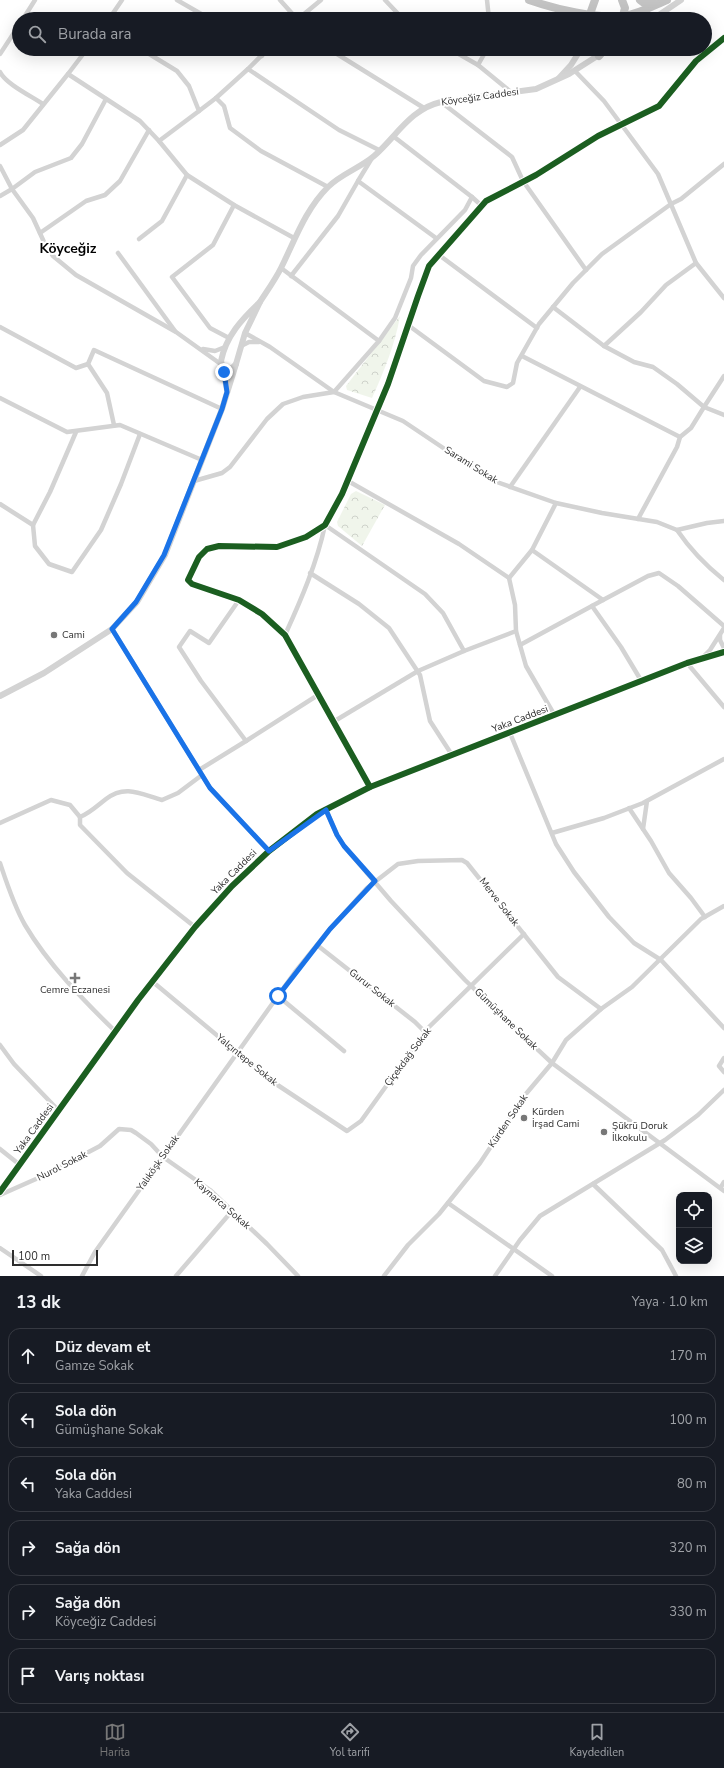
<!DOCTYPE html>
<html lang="tr">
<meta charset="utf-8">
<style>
body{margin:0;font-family:"Nunito Sans",sans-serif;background:#242831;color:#f1f3f6}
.controls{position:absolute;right:12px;bottom:12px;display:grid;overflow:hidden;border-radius:8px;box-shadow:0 4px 16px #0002}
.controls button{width:36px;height:36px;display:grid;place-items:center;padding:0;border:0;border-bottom:1px solid #363941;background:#171b24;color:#f1f3f6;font:20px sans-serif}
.scale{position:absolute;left:12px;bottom:10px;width:86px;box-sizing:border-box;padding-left:4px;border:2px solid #2e2e2e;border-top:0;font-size:11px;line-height:14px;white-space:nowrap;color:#2e2e2e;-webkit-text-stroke:3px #fff;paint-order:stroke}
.stop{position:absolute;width:12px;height:12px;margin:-9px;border:3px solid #1a73e8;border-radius:50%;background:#fff}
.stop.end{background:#1a73e8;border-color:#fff;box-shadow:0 1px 4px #0008}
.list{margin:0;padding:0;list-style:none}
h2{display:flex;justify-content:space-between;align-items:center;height:52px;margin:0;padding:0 16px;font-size:17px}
h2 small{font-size:13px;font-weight:400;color:#9ea1a6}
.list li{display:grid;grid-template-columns:26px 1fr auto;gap:12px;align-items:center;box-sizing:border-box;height:56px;margin:0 8px 8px;padding:0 8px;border:1px solid #363941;border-radius:12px}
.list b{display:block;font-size:15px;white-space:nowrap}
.list p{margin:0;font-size:13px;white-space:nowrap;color:#9ea1a6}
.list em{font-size:13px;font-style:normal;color:#9ea1a6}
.icon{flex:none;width:22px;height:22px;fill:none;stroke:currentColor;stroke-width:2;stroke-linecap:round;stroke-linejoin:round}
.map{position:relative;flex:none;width:724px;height:1276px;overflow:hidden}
.search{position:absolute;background:#171b24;box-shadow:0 4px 16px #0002;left:12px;right:12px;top:12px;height:44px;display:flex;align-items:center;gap:10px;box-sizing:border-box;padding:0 14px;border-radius:22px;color:#9ea1a6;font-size:15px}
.sheet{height:436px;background:#171b24}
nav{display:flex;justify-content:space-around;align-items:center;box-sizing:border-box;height:56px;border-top:1px solid #363941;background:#171b24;font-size:11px;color:#9ea1a6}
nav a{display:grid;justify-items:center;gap:2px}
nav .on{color:#777}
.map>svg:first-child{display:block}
</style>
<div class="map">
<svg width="724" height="1276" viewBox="0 0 724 1276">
<defs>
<pattern id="park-crowns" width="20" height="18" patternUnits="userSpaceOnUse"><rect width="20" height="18" fill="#f0f5eb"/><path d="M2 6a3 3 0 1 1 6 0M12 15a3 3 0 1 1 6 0" fill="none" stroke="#ced2ca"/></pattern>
</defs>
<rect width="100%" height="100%" fill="#fff"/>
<g fill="url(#park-crowns)">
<path d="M400,316C395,345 384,371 372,398L347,390L346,386Z"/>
<path d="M356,491L385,505L362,546L338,526L337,522L351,494Z"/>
</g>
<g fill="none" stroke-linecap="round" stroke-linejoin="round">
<g stroke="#d3d3d3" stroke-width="4.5">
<path d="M177,0L210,19"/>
<path d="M280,0L297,19"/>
<path d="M385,0L403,19"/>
<path d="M487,0L489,19"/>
<path d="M307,12L309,19"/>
<path d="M23,19L35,0"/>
<path d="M109,19L122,0"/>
<path d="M298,19L321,0"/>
<path d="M87,49L68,74L140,121L159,141L187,175L234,205"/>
<path d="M141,49L177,71L189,86L199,111L159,141"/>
<path d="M255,49L262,56"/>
<path d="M329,49L424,108"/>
<path d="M450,49L478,65L511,92"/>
<path d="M0,54L19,25"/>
<path d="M478,65L487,49"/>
<path d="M248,69L268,49"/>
<path d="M575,71L604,101L658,174L696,263L724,298"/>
<path d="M0,72C6,84 31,96 43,104"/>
<path d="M216,98L248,69L339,130L379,150"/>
<path d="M441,102L512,157L523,181L586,270"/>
<path d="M199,111L216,98L224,106L230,128L261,151L328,187"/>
<path d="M0,145L23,130L68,74"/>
<path d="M372,158L358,181L436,238"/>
<path d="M0,166L12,189L35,172L71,158L82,144L106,99"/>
<path d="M0,196L12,189L33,218L44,242L53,256L76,275L176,332L222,365"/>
<path d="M472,197L482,206"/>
<path d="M40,233L86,201L105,195L120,181L149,130"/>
<path d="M139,239L162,221L187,175"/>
<path d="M118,253L175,331"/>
<path d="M439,255L537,328"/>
<path d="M291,276L338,216L358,181"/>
<path d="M553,307L604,346L641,312L666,285L696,263"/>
<path d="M408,325L484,381L507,387L513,383L517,363L539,324L573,283L602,254L671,204L681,199L724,164"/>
<path d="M0,327L76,368L88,364"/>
<path d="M245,333L270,347L334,392L403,421L491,480L556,503L602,513L657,522L677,530L707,523L724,521"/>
<path d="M229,338L210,328L172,277L213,245L234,205L294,238"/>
<path d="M379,341L395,318L411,278L413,266L421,255L465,210L472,197L393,136"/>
<path d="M243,345L249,342H259"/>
<path d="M604,346L634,362L653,367L677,384L704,407L724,376"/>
<path d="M203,349L215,351L225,347"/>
<path d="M522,356L680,437L677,447L638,519"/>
<path d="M0,398L67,432L120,425L202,460"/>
<path d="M114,425L107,393L88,364L94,350L222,409"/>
<path d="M76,432L50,492L33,525L35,546L49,564L72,572L101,530L121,484L140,434"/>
<path d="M680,437L691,428L704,407L724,415"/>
<path d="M194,481L222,473L230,467L267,419L283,404L303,397L334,392L379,341L281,268"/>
<path d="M510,487L580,387"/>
<path d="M0,504L33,525"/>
<path d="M677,530C690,549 705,565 724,580"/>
<path d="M310,573L359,604L389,628L420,675L430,721L452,755"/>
<path d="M509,578L532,550L556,503"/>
<path d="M239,600L209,643L190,631L179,647L201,681L246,741L318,695"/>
<path d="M603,600L648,576L659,573L678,586L724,626"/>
<path d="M592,606L621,647L642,682"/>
<path d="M112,629L210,788L269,851"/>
<path d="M516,631L526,666L555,716"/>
<path d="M285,635C301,600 317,563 325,525L425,594L443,613L464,651L516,631L515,605L509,578L459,544L348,481"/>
<path d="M720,635V640L724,648"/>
<path d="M520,645L603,600L532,550"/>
<path d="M702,658L710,650L724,628"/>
<path d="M687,663L724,707"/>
<path d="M333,722L418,671L464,651"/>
<path d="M510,733L556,844L574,872L609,917L634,943L661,960L724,1028"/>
<path d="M199,770L246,741"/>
<path d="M370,787L285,635L262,614L239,600L192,584L188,580L199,557L207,549L219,546L277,547L306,537L325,525L342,494L388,384L418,296L429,266L486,201L536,175L598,136L659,106L696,61L724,38"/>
<path d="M629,808L651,841L669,873L691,898L705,917"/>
<path d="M326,810L337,835L344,846L391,901L465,980L519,1032L552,1063L724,1191"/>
<path d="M80,817V825L127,873L195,927"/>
<path d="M0,823L51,800L70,805L80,817C90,813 97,806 106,799C125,784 141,794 162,800L178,793L202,775"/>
<path d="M643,829L647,801"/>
<path d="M552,833L604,818L643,803L724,759"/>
<path d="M0,863C7,884 14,906 25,925C48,964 84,1001 116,1032"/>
<path d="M317,945L415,1022L425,1032"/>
<path d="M153,982L273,1082L347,1131L361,1121L428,1028L524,934"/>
<path d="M278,996L344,1051"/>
<path d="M0,1045L14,1064L59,1111"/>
<path d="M724,1058L719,1066L724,1072"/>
<path d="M0,1149L20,1165"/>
<path d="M593,1184L662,1250L676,1276"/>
<path d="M721,1187L724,1182"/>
<path d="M0,1195L45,1175L100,1146L119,1129L131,1130L136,1133L151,1144L163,1157L210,1190L267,1244L298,1276"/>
<path d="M448,1203L552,1276"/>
<path d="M0,1248L41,1276"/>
<path d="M82,1276L95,1252L295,972L330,929L367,888L398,864L418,861L462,860L467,863L558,977L601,1009"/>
<path d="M176,1276L232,1211"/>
<path d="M384,1276L408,1245L439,1214L480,1163L525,1095L552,1063L566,1040L601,1009L632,987L701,919L724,906"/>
<path d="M495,1276L520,1240L540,1216L665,1140L698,1115L724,1090"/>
</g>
<g stroke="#d3d3d3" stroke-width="6">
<path d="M653,19L681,0"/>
<path d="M559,78L571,65L581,49"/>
<path d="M260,302C267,291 275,280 281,268C295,240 305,210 328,187C341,174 360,168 374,156C396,137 410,109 441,102L536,89L569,74L602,53"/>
<path d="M260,302L245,333L236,364L232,368H225L222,365L221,361C226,336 242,319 260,302Z"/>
<path d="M223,367L227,390"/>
<path d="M0,696L44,673L112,629L137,602L165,555L222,409L236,364"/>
<path d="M0,1192L138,1000L195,927L232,886L269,851L317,814L370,787L687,663L724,652"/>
</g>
<g stroke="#c3c3c3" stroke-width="8">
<path d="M529,0C555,9 596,19 624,16C639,14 653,6 667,0"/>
<path d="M622,0L625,8L622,19"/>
<path d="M640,0L644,3L656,4"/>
<path d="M590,14L595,0"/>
<path d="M599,56L605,49"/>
</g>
<defs>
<g id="cycleway">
<path d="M370,787L285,635L262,614L239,600L192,584L188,580L199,557L207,549L219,546L277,547L306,537L325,525L342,494L388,384L418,296L429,266L486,201L536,175L598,136L659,106L696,61L724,38"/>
<path d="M0,1192L138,1000L195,927L232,886L269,851L317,814L370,787L687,663L724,652"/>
</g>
</defs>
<use href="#cycleway" stroke="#fff" stroke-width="8"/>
<use href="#cycleway" stroke="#1b5e20" stroke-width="6"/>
</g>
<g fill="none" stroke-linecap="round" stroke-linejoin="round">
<path stroke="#1a73e8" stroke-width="5" d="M224,372L227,392L222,409L164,555L136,602L112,629L210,788L269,851L326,810L337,835L344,846L375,881L330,929L278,996"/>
</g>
<g fill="#777" stroke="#fff" stroke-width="1.5">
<circle cx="54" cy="635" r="4"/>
<path d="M73 972h4v4h4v4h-4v4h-4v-4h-4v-4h4z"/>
<circle cx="524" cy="1118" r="4"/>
<circle cx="604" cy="1132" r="4"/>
</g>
<g text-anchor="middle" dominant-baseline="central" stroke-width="4" stroke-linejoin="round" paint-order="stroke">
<g font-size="10" fill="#2e2e2e" stroke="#fff">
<text transform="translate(480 97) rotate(-8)">Köyceğiz Caddesi</text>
<text transform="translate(471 465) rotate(32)">Sarami Sokak</text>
<text transform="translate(520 719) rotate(-21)">Yaka Caddesi</text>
<text transform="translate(234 872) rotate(-45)">Yaka Caddesi</text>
<text transform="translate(499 902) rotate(52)">Merve Sokak</text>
<text transform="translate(372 988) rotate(38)">Gurur Sokak</text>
<text transform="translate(506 1019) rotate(44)">Gümüşhane Sokak</text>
<text transform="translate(408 1057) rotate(-53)">Çiçekdağ Sokak</text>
<text transform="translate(247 1060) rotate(39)">Yalçıntepe Sokak</text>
<text transform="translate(508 1121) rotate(-56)">Kürden Sokak</text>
<text transform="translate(34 1129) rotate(-54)">Yaka Caddesi</text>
<text transform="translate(158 1163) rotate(-55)">Yalıköşk Sokak</text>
<text transform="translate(62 1166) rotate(-27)">Nurol Sokak</text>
<text transform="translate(222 1204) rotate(41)">Kaynarca Sokak</text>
</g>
<g font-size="10" fill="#2e2e2e" stroke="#fff" text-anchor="start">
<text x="62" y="635">Cami</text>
<text x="75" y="990" text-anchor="middle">Cemre Eczanesi</text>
<text x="532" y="1112">Kürden<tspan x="532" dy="12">İrşad Cami</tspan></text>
<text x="612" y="1126">Şükrü Doruk<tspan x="612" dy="12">İlkokulu</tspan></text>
</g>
<g font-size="14" font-weight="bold" fill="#000" stroke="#fff">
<text x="68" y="248">Köyceğiz</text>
</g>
</g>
</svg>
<div class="controls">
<button><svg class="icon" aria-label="locate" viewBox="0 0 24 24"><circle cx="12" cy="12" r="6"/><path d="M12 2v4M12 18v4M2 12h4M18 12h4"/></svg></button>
<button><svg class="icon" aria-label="layers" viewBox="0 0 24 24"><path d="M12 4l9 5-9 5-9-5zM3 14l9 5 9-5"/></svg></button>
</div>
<div class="scale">100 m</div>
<div class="stop" style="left:278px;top:996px"></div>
<div class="stop end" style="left:224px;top:372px"></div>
<div class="search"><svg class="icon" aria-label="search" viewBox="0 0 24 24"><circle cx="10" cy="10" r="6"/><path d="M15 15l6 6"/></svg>Burada ara</div>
</div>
<section class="sheet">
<h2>13 dk<small>Yaya · 1.0 km</small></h2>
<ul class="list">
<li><svg class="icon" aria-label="ahead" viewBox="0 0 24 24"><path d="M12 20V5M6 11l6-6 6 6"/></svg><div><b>Düz devam et</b><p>Gamze Sokak</p></div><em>170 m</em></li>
<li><svg class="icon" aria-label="left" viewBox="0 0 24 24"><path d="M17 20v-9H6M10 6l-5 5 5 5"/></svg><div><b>Sola dön</b><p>Gümüşhane Sokak</p></div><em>100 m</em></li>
<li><svg class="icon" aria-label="left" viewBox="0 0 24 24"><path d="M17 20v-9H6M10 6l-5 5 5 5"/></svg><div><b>Sola dön</b><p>Yaka Caddesi</p></div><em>80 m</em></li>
<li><svg class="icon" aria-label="right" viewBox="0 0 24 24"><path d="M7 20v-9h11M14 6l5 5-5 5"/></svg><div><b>Sağa dön</b></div><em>320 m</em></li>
<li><svg class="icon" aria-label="right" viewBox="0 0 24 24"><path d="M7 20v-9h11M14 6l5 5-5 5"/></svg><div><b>Sağa dön</b><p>Köyceğiz Caddesi</p></div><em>330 m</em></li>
<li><svg class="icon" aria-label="arrive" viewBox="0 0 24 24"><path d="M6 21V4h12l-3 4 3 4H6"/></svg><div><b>Varış noktası</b></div></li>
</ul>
</section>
<nav>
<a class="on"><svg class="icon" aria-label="map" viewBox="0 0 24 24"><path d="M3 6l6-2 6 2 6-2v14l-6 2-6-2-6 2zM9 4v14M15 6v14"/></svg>Harita</a>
<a><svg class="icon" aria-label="directions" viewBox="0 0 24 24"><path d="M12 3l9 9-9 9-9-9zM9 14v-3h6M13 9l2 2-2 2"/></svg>Yol tarifi</a>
<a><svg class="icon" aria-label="saved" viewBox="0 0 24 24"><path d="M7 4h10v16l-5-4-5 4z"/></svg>Kaydedilen</a>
</nav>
